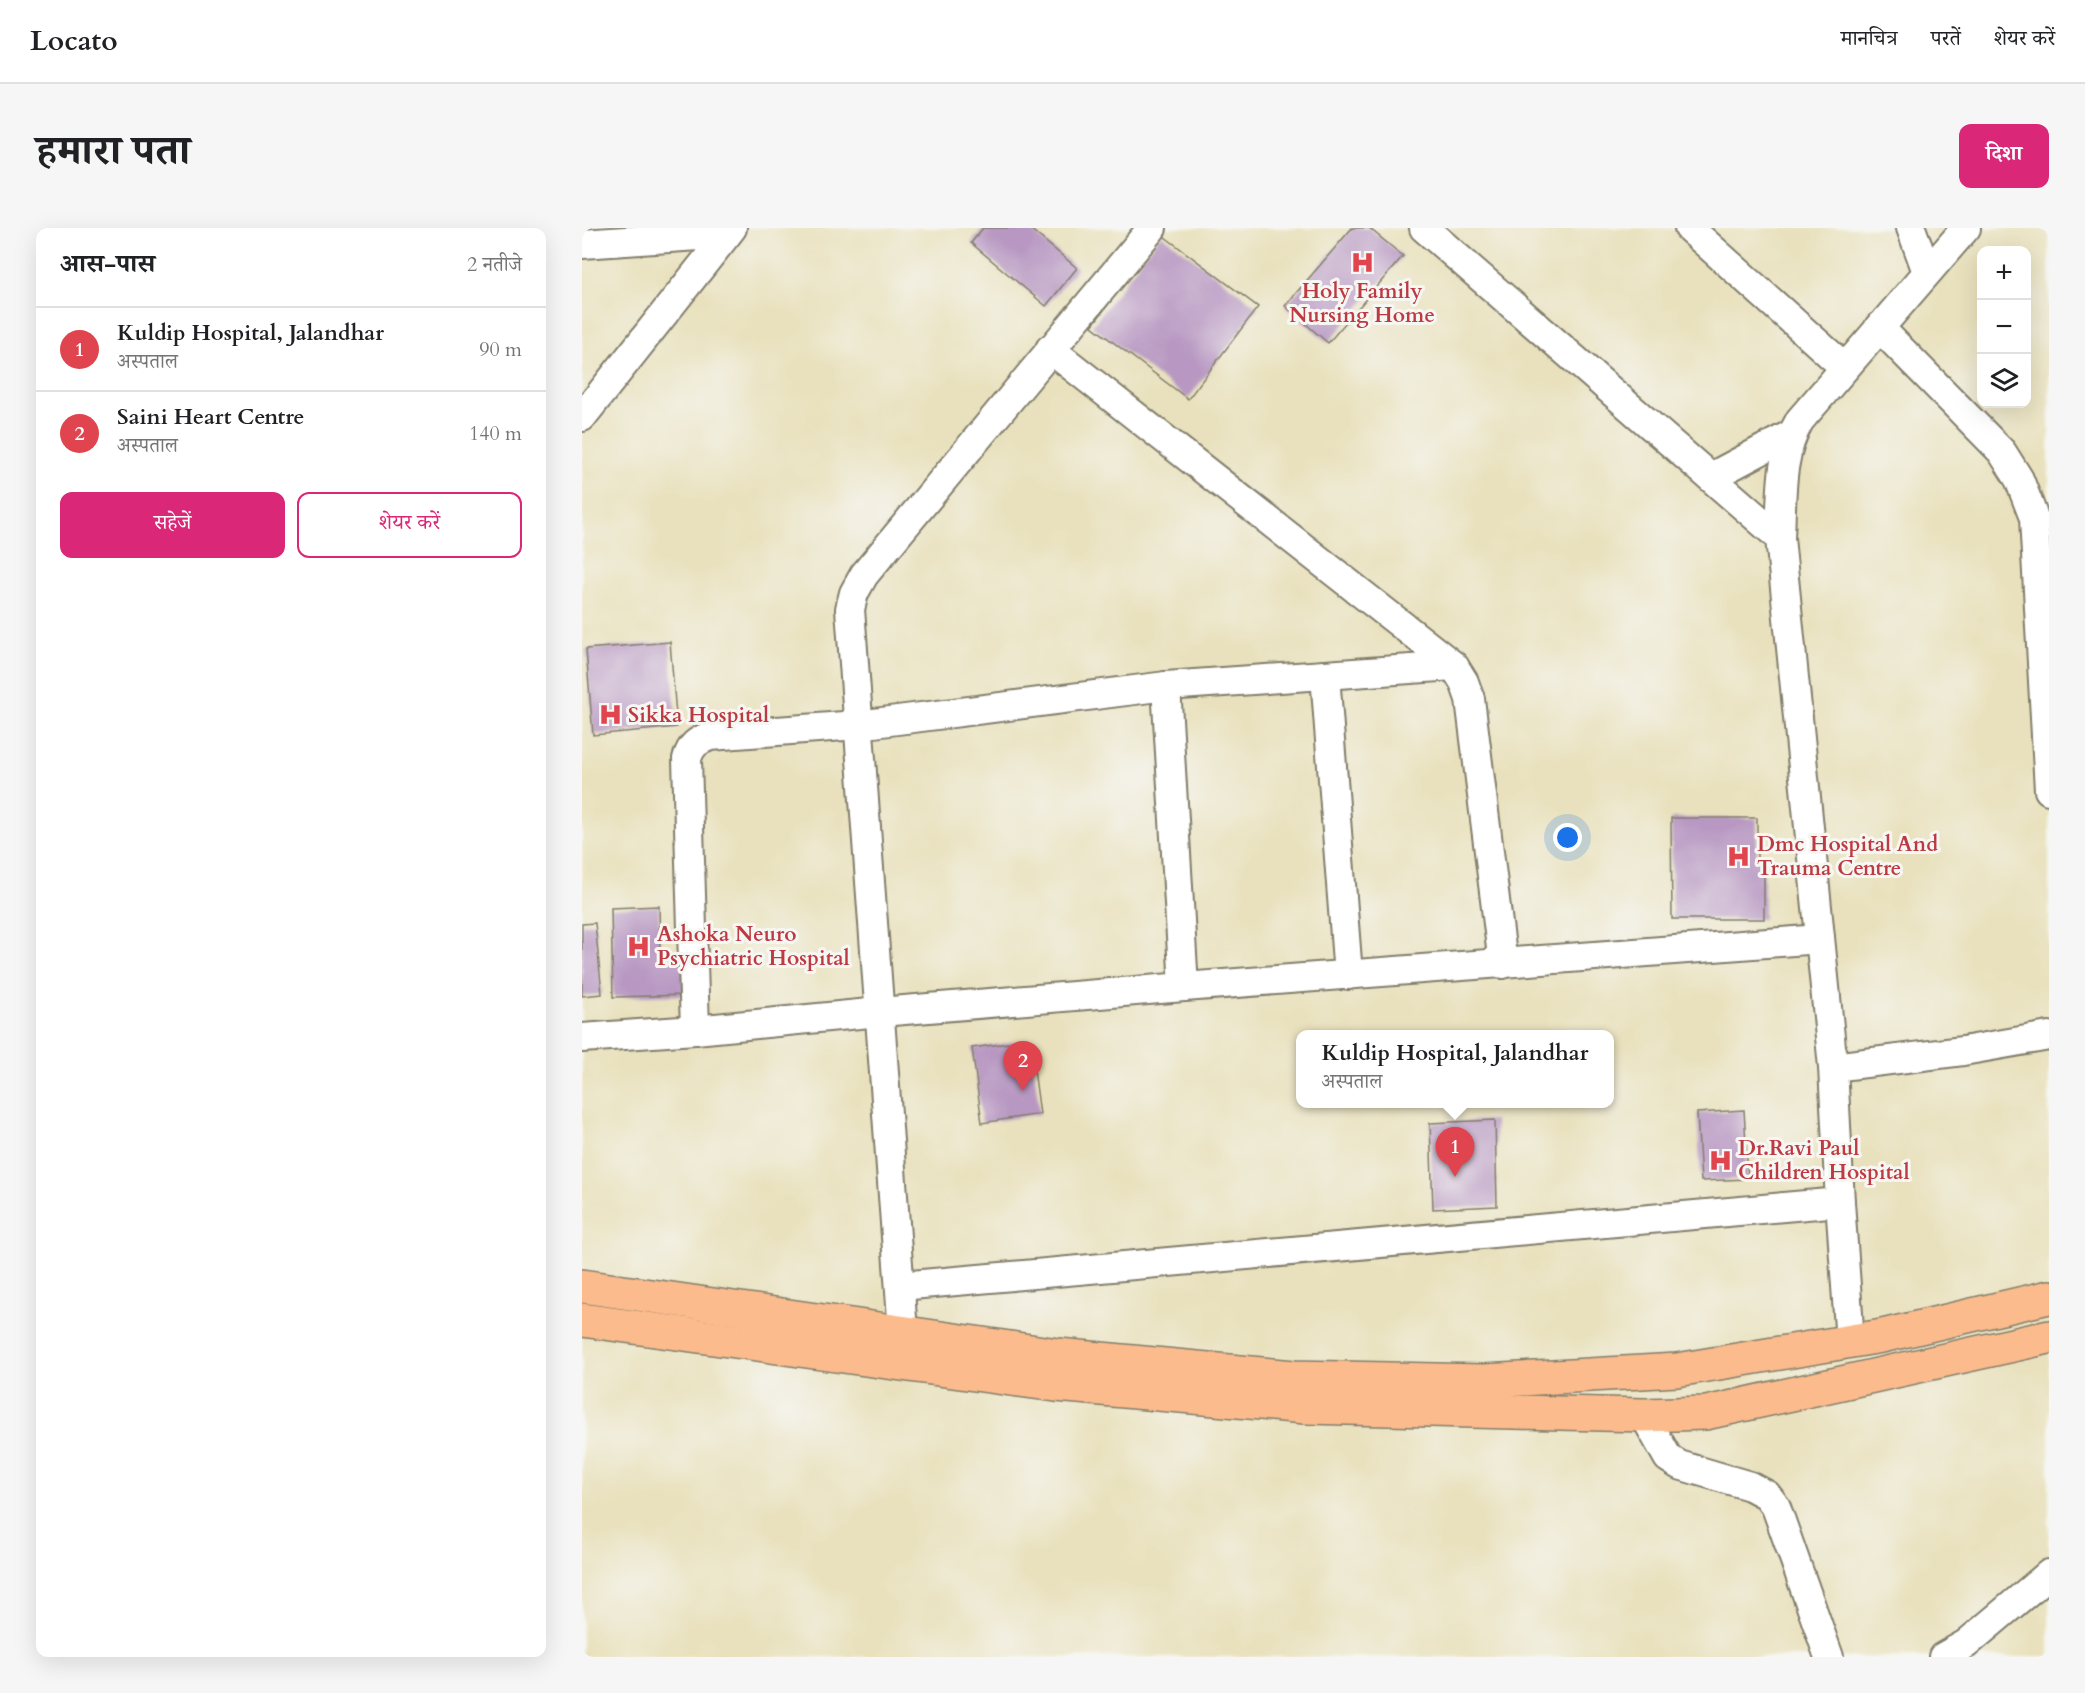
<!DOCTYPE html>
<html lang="hi">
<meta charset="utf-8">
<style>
body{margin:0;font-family:Cardo,"Noto Serif Devanagari",serif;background:#f6f6f6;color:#202124}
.controls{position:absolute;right:18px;top:18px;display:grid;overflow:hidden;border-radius:12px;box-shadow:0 6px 24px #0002}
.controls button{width:54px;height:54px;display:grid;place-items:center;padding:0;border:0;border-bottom:2px solid #e0e0e0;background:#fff;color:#202124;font:30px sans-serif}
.you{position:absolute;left:986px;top:610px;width:21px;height:21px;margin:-15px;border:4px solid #fff;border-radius:50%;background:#1a73e8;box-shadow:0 0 0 9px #1a73e833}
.badge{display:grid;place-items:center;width:39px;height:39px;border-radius:50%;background:#db2777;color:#fff;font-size:20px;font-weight:700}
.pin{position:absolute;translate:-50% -50px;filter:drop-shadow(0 2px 3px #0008)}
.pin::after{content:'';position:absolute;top:32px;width:21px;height:18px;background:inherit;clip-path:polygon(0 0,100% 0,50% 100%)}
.popup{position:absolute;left:714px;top:802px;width:318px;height:78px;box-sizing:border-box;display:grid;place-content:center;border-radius:12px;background:#fff;filter:drop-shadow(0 2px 4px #0005);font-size:20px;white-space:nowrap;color:#757577}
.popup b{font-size:22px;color:#202124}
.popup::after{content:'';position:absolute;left:50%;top:100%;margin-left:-12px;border:12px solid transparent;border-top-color:#fff}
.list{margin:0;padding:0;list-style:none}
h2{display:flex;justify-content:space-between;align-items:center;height:78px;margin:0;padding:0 24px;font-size:26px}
h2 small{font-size:20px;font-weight:400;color:#757577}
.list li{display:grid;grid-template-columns:39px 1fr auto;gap:18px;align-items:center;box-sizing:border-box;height:84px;padding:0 24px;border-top:2px solid #e0e0e0}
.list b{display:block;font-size:22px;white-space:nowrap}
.list p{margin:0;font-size:20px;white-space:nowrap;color:#757577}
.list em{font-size:20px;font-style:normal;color:#757577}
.actions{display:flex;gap:12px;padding:18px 24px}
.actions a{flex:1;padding:14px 0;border:2px solid #db2777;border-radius:12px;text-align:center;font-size:21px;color:#db2777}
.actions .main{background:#db2777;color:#fff}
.icon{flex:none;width:33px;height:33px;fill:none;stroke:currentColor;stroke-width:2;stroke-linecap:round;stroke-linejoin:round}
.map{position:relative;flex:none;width:1467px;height:1429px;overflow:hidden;border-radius:12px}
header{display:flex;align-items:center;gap:36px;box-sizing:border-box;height:84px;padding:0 30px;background:#fff;border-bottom:2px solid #e0e0e0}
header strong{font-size:28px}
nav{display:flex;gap:33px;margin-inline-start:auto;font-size:21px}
.intro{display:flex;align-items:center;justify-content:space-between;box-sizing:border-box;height:144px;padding:0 36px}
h1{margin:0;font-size:42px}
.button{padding:15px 27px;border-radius:12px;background:#db2777;color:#fff;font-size:21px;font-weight:700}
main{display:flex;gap:36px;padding:0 36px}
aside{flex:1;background:#fff;border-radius:12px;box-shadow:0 6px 24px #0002}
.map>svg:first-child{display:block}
</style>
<header>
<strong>Locato</strong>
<nav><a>मानचित्र</a><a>परतें</a><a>शेयर करें</a></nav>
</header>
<div class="intro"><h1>हमारा पता</h1><a class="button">दिशा</a></div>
<main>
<aside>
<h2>आस-पास<small>2 नतीजे</small></h2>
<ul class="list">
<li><span class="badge" style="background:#e0444e">1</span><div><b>Kuldip Hospital, Jalandhar</b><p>अस्पताल</p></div><em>90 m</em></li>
<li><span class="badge" style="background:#e0444e">2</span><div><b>Saini Heart Centre</b><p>अस्पताल</p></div><em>140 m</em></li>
</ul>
<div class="actions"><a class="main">सहेजें</a><a>शेयर करें</a></div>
</aside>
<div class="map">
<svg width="1467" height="1429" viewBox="0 0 1467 1429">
<rect width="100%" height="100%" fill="#f6f6f2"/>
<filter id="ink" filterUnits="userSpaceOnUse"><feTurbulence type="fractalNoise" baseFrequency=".0167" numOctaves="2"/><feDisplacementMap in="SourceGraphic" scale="12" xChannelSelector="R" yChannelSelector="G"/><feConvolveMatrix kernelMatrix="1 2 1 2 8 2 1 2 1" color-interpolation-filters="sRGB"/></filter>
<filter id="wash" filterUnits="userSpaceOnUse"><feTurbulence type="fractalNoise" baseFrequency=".008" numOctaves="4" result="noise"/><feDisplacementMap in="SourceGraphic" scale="24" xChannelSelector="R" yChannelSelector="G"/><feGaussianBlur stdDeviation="1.35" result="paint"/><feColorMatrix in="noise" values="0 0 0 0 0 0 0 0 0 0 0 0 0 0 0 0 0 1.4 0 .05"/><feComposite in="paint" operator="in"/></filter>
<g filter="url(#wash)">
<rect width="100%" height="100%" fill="#e9e1bd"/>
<g id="blocks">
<g fill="#b898c2">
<path d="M401,0H447L495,40L464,78L389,15Z"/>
<path d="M770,0H787L821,28L746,115L703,78Z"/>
<path d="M579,6L676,79L606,171L510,98Z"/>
<path d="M88,414L95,499L11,507L4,421Z"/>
<path d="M1089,590H1175V632H1182V691H1090Z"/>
<path d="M77,678L78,733L103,732L104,767L31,769L29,680Z"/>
<path d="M13,695L20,766L0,768V696Z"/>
<path d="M448,812L458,886L400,895L390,820Z"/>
<path d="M1162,882L1166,951L1119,953L1115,885Z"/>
<path d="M913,892L915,978L851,981L848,895Z"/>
</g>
</g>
</g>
<g filter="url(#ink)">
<use href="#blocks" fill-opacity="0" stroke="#827e6c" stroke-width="1.5"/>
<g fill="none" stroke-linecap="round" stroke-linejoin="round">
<defs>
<g id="minor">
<path d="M842,0L1198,310"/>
<path d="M1107,0L1262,139"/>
<path d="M1329,0L1345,44"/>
<path d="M0,16L145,6"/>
<path d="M1297,99L1420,224L1437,251L1452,290L1467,562"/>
<path d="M468,121L872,438L882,454L888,471L921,736"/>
<path d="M0,189L150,0"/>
<path d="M1129,249L1208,207"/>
<path d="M743,447L766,747"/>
<path d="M584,458L602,759"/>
<path d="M113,802L105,531C109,517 115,513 128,508L276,497L584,458L872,438"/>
<path d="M0,810L113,802L298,784L602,759L1238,711"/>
<path d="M1251,839L1381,823L1467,808"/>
<path d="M318,1058L1258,974"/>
<path d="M321,1104L268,381L272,365L282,347L570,0"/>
<path d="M1268,1114L1258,974L1251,839L1198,310C1200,270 1197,227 1218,192L1384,0"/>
<path d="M1062,1187L1086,1230L1097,1237L1168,1258L1185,1267L1194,1279L1247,1429"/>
<path d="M1361,1429L1384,1416L1467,1346"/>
</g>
<g id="highway">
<path d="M0,1058L476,1127L712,1149L902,1153L1095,1142L1300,1108L1467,1069"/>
<path d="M0,1092L474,1157L723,1179L1062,1187L1124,1185L1467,1109"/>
</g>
</defs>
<use href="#minor" stroke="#827e6c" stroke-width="32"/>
<use href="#highway" stroke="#827e6c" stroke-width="36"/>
<use href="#minor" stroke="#fff" stroke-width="28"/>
<use href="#highway" stroke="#fbbb8c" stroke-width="33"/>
</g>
</g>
<defs>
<symbol id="hospital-bare" viewBox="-9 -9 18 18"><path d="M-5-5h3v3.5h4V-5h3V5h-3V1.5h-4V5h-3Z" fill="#e0444e" stroke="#f6f6f2" stroke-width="2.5" paint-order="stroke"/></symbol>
</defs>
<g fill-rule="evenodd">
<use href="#hospital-bare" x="764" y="18" width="33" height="33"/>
<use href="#hospital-bare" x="12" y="470" width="33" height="33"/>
<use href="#hospital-bare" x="1140" y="612" width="33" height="33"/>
<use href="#hospital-bare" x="40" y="702" width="33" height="33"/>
<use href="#hospital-bare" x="1122" y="916" width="33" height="33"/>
</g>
<g text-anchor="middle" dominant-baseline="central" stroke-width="6" stroke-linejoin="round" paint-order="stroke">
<g font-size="21" font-weight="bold" fill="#be3a42" stroke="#f6f6f2" text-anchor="start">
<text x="780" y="63" text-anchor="middle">Holy Family<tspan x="780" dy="24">Nursing Home</tspan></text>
<text x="46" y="487">Sikka Hospital</text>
<text x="1175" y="616">Dmc Hospital And<tspan x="1175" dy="24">Trauma Centre</tspan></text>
<text x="75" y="706">Ashoka Neuro<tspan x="75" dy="24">Psychiatric Hospital</tspan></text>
<text x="1156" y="920">Dr.Ravi Paul<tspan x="1156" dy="24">Children Hospital</tspan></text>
</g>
</g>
</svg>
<div class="controls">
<button>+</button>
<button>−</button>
<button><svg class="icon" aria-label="layers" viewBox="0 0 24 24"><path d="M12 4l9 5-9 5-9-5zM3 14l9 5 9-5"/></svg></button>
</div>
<div class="you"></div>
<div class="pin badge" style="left:873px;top:949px;background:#e0444e">1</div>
<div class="popup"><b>Kuldip Hospital, Jalandhar</b>अस्पताल</div>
<div class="pin badge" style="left:441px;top:863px;background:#e0444e">2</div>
</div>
</main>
